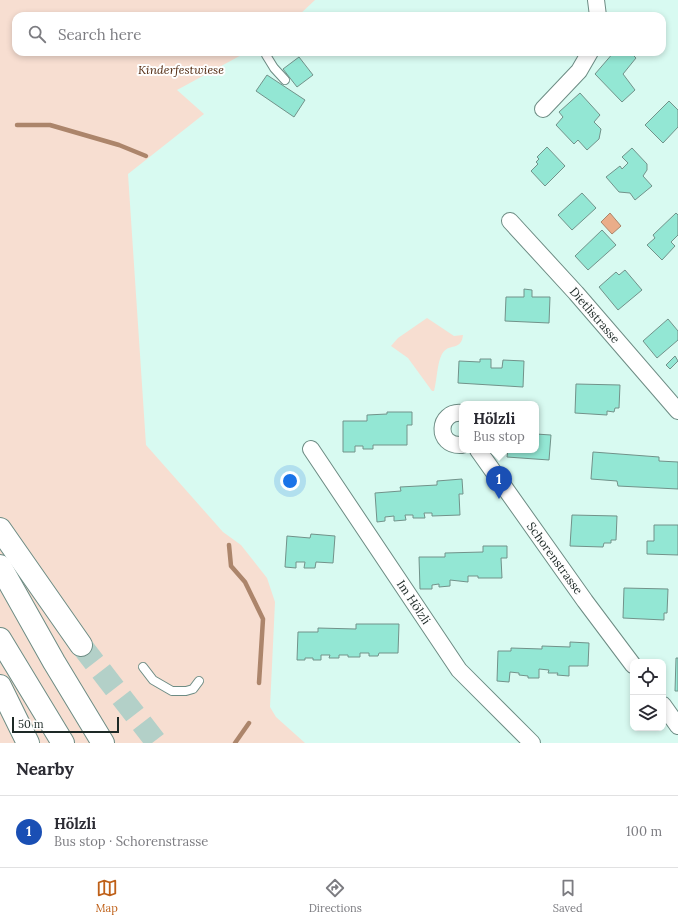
<!DOCTYPE html>
<meta charset="utf-8">
<style>
body{margin:0;font-family:Lora,serif;background:#f7f7f7;color:#2b2b33}
.controls{position:absolute;right:12px;bottom:12px;display:grid;overflow:hidden;border-radius:8px;box-shadow:0 2px 6px #0003}
.controls button{width:36px;height:36px;display:grid;place-items:center;padding:0;border:0;border-bottom:1px solid #e1e1e2;background:#fff;color:#2b2b33;font:20px sans-serif}
.scale{position:absolute;left:12px;bottom:10px;width:107px;box-sizing:border-box;padding-left:4px;border:2px solid #1d2926;border-top:0;font-size:11px;line-height:14px;white-space:nowrap;color:#1d2926;-webkit-text-stroke:3px #fefefe;paint-order:stroke}
.you{position:absolute;left:290px;top:481px;width:14px;height:14px;margin:-10px;border:3px solid #fff;border-radius:50%;background:#1a73e8;box-shadow:0 0 0 6px #1a73e833}
.badge{display:grid;place-items:center;width:26px;height:26px;border-radius:50%;background:#bf6018;color:#fff;font-size:13px;font-weight:700}
.pin{position:absolute;translate:-50% -33px;filter:drop-shadow(0 1px 2px #0008)}
.pin::after{content:'';position:absolute;top:21px;width:14px;height:12px;background:inherit;clip-path:polygon(0 0,100% 0,50% 100%)}
.popup{position:absolute;left:459px;top:401px;width:80px;height:52px;box-sizing:border-box;display:grid;place-content:center;border-radius:8px;background:#fff;filter:drop-shadow(0 1px 3px #0005);font-size:13px;white-space:nowrap;color:#7c7c81}
.popup b{font-size:15px;color:#2b2b33}
.popup::after{content:'';position:absolute;left:50%;top:100%;margin-left:-8px;border:8px solid transparent;border-top-color:#fff}
.list{margin:0;padding:0;list-style:none}
h2{display:flex;justify-content:space-between;align-items:center;height:52px;margin:0;padding:0 16px;font-size:17px}
h2 small{font-size:13px;font-weight:400;color:#7c7c81}
.list li{display:grid;grid-template-columns:26px 1fr auto;gap:12px;align-items:center;box-sizing:border-box;height:72px;padding:0 16px;border-top:1px solid #e1e1e2}
.list b{display:block;font-size:15px;white-space:nowrap}
.list p{margin:0;font-size:13px;white-space:nowrap;color:#7c7c81}
.list em{font-size:13px;font-style:normal;color:#7c7c81}
.icon{flex:none;width:22px;height:22px;fill:none;stroke:currentColor;stroke-width:2;stroke-linecap:round;stroke-linejoin:round}
.map{position:relative;flex:none;width:678px;height:743px;overflow:hidden}
.search{position:absolute;background:#fff;box-shadow:0 2px 6px #0003;left:12px;right:12px;top:12px;height:44px;display:flex;align-items:center;gap:10px;box-sizing:border-box;padding:0 14px;border-radius:12px;color:#7c7c81;font-size:15px}
.sheet{height:124px;background:#fff}
nav{display:flex;justify-content:space-around;align-items:center;box-sizing:border-box;height:56px;border-top:1px solid #e1e1e2;background:#fff;font-size:11px;color:#7c7c81}
nav a{display:grid;justify-items:center;gap:2px}
nav .on{color:#bf6018}
.map>svg:first-child{display:block}
</style>
<div class="map">
<svg width="678" height="743" viewBox="0 0 678 743">
<rect width="100%" height="100%" fill="#d8faf1"/>
<g fill="#f7ded1">
<path d="M0,0H315L298,16H16V52H247L177,90L204,114L128,174L146,445L223,532L241,545L267,578L275,602L270,707L276,717L305,743H0Z"/>
<path d="M427,318L454,336L463,335C461,352 449,342 442,354C437,363 437,380 434,391H432L408,358L391,346L398,338Z"/>
</g>
<path fill="#eaad89" stroke="#ac856b" d="M610,213L621,226L612,234L601,222Z"/>
<g fill="none" stroke-linecap="round" stroke-linejoin="round">
<g stroke="#ac856b" stroke-width="4.5">
<path d="M17,125H50L119,145L146,156"/>
<path d="M229,545L231,566L245,582L263,619L259,683"/>
<path d="M235,743L249,723"/>
</g>
</g>
<g fill="#93e7d4" stroke="#72928a">
<path d="M614,52H630L636,58L623,74L635,90L622,102L595,74Z"/>
<path d="M299,57L313,75L297,87L283,69Z"/>
<path d="M267,75L305,100L294,117L256,91Z"/>
<path d="M580,93L600,115L594,122L601,129L599,139L587,150L578,140L574,144L556,125L563,117L559,112Z"/>
<path d="M669,101L678,110V127L663,143L645,125Z"/>
<path d="M547,147L565,166L545,186L531,171L538,164L536,162L539,159L537,157Z"/>
<path d="M632,148L647,164V170L643,176L652,186L635,200L630,193L619,192L606,177L620,166L622,169L628,163L622,157Z"/>
<path d="M582,193L596,208L572,230L558,215Z"/>
<path d="M676,213L678,215V235L671,242L675,246L662,260L647,245L655,238L653,235Z"/>
<path d="M602,230L616,245L588,270L575,256Z"/>
<path d="M625,270L642,290L618,310L599,287L616,272L619,275Z"/>
<path d="M524,289L532,290V297H550L549,323L505,321L506,297H524Z"/>
<path d="M668,319L678,331V340L657,358L643,341Z"/>
<path d="M675,356L678,361L670,369L666,365Z"/>
<path d="M480,359H491V368H502L503,360L524,361L523,387L458,383L459,361L480,362Z"/>
<path d="M576,384L620,385L619,408H615L614,412L607,411V415L575,413Z"/>
<path d="M387,412H412V425H407V445H373V449H363V446H355V452H343V421H367V415L387,414Z"/>
<path d="M536,434L551,435L549,460L507,457L508,450H536Z"/>
<path d="M593,452L659,457V461L678,462V489L618,486L617,481L591,479Z"/>
<path d="M462,479L463,494H459L460,515L432,516V513H424L425,518H413V515H405L406,520L394,521V516L385,517V521L377,522L375,493L401,491L400,487L437,485V481Z"/>
<path d="M572,515L617,516L616,540H611V543H604L603,547L570,546Z"/>
<path d="M654,525H678V555L647,554V541H654Z"/>
<path d="M311,534L335,536L333,563L316,562L315,568H304L305,562H296V568L285,567L287,536L310,538Z"/>
<path d="M483,546H507V558H501L502,578H478V576H468V582L450,580V586L439,587V584L432,585V589H420L419,557H445V553L483,552Z"/>
<path d="M624,588L668,589L667,613H664V620L623,618Z"/>
<path d="M356,624H399L398,653H379L378,656H369V653H360V657H348V655H339V658H329L330,655H321V660H313V658H305V660H297L298,632H318V628L356,629Z"/>
<path d="M570,642L589,643L588,666H569V676L557,675L558,673H548L549,670L539,669V678H528V676L519,675V673L510,672L509,682L497,681L498,651H511V648L542,649V646L570,647Z"/>
<path d="M676,658H678V691H675Z"/>
</g>
<g fill="none" stroke-linecap="round" stroke-linejoin="round">
<path stroke="#b3d0c8" stroke-width="22" stroke-dasharray="22 11" stroke-linecap="butt" d="M81,645L157,743"/>
<defs>
<g id="service">
<path d="M266,55L274,68L285,80"/>
<path d="M143,667L153,680L172,691H186L193,689L199,681"/>
</g>
<g id="minor">
<path d="M596,0L598,16"/>
<path d="M543,109L579,71L590,52"/>
<path d="M510,221L576,293L678,411"/>
<path d="M462,413C437,410 435,447 462,445"/>
<path d="M311,449L459,670L532,743"/>
<path d="M478,450L585,601L633,665"/>
<path d="M663,705L678,726"/>
</g>
<g id="motorway">
<path d="M0,529L81,645"/>
<path d="M0,566L54,662L103,743"/>
<path d="M0,639L63,743"/>
<path d="M0,686L28,743"/>
</g>
</defs>
<use href="#service" stroke="#6d8c84" stroke-width="10"/>
<use href="#minor" stroke="#6d8c84" stroke-width="18"/>
<use href="#motorway" stroke="#6d8c84" stroke-width="24"/>
<use href="#service" stroke="#fff" stroke-width="8"/>
<use href="#minor" stroke="#fff" stroke-width="16"/>
<use href="#motorway" stroke="#fff" stroke-width="22"/>
</g>
<g text-anchor="middle" dominant-baseline="central" stroke-width="4" stroke-linejoin="round" paint-order="stroke">
<g font-size="12" font-style="italic" fill="#532b11" stroke="#fefefe">
<text x="181" y="69">Kinderfestwiese</text>
</g>
<g font-size="12" fill="#1d2926" stroke="#fefefe">
<text transform="translate(595 315) rotate(49)">Dietlistrasse</text>
<text transform="translate(555 558) rotate(54)">Schorenstrasse</text>
<text transform="translate(414 602) rotate(56)">Im Hölzli</text>
</g>
</g>
</svg>
<div class="controls">
<button><svg class="icon" aria-label="locate" viewBox="0 0 24 24"><circle cx="12" cy="12" r="6"/><path d="M12 2v4M12 18v4M2 12h4M18 12h4"/></svg></button>
<button><svg class="icon" aria-label="layers" viewBox="0 0 24 24"><path d="M12 4l9 5-9 5-9-5zM3 14l9 5 9-5"/></svg></button>
</div>
<div class="scale">50 m</div>
<div class="you"></div>
<div class="pin badge" style="left:499px;top:499px;background:#1a4fb4">1</div>
<div class="popup"><b>Hölzli</b>Bus stop</div>
<div class="search"><svg class="icon" aria-label="search" viewBox="0 0 24 24"><circle cx="10" cy="10" r="6"/><path d="M15 15l6 6"/></svg>Search here</div>
</div>
<section class="sheet">
<h2>Nearby<small></small></h2>
<ul class="list">
<li><span class="badge" style="background:#1a4fb4">1</span><div><b>Hölzli</b><p>Bus stop · Schorenstrasse</p></div><em>100 m</em></li>
</ul>
</section>
<nav>
<a class="on"><svg class="icon" aria-label="map" viewBox="0 0 24 24"><path d="M3 6l6-2 6 2 6-2v14l-6 2-6-2-6 2zM9 4v14M15 6v14"/></svg>Map</a>
<a><svg class="icon" aria-label="directions" viewBox="0 0 24 24"><path d="M12 3l9 9-9 9-9-9zM9 14v-3h6M13 9l2 2-2 2"/></svg>Directions</a>
<a><svg class="icon" aria-label="saved" viewBox="0 0 24 24"><path d="M7 4h10v16l-5-4-5 4z"/></svg>Saved</a>
</nav>
